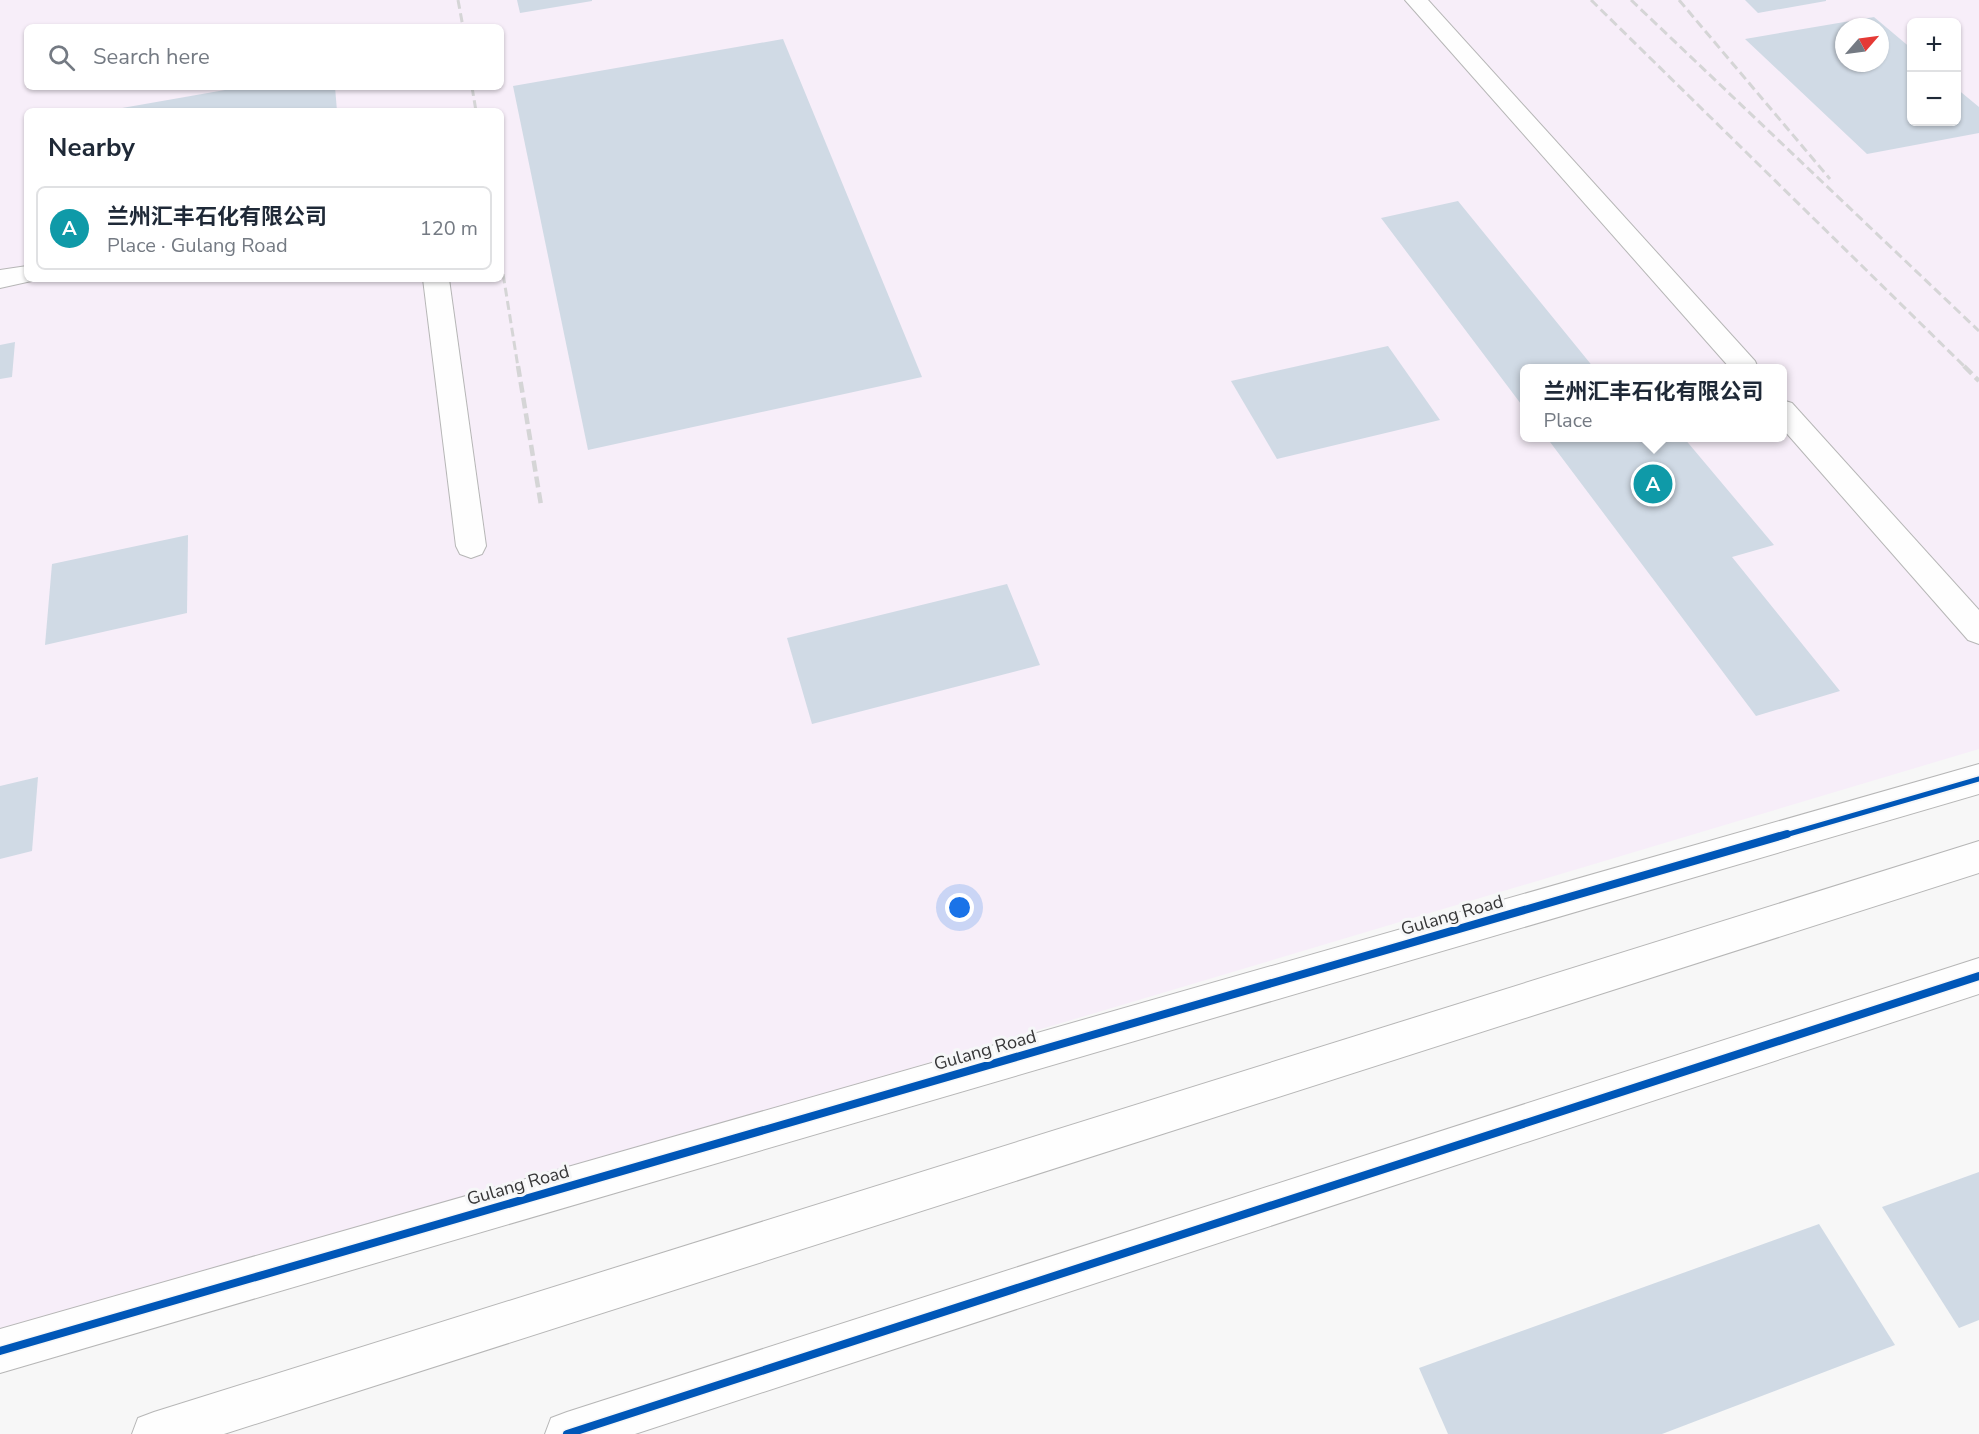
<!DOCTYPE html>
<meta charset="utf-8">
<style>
body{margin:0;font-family:"Nunito Sans","Noto Sans SC",sans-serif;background:#f2f2f3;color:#1f2937}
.controls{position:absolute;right:18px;top:18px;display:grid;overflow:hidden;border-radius:9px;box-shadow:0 2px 4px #0004}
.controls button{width:54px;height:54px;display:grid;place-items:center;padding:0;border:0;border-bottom:2px solid #e0e1e3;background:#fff;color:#1f2937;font:30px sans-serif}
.compass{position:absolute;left:1835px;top:18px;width:54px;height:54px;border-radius:50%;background:#fff;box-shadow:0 2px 4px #0004;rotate:62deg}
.you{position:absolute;left:960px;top:908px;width:21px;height:21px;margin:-15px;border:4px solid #fff;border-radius:50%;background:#1a73e8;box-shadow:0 0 0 9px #1a73e833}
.badge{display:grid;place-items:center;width:39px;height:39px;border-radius:50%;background:#111827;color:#fff;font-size:20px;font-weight:700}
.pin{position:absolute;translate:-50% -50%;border:3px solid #fff;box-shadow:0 2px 6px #0006}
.popup{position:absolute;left:1520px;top:364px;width:267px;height:78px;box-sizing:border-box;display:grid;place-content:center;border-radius:9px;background:#fff;filter:drop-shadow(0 2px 4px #0005);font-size:20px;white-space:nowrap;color:#747a83}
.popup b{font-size:22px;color:#1f2937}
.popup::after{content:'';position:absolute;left:50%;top:100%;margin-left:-12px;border:12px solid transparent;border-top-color:#fff}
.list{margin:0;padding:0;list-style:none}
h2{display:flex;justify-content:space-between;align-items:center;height:78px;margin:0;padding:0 24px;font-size:26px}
h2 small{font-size:20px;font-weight:400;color:#747a83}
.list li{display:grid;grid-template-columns:39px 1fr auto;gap:18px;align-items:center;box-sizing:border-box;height:84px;margin:0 12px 12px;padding:0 12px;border:2px solid #e0e1e3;border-radius:9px}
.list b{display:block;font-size:22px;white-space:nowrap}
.list p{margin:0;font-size:20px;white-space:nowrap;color:#747a83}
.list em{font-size:20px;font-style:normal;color:#747a83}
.icon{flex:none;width:33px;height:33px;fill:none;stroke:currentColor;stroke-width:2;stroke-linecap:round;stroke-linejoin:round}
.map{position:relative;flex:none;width:1979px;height:1434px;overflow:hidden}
.search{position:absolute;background:#fff;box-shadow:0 2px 4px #0004;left:24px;top:24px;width:480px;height:66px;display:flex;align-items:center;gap:15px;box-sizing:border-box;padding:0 21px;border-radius:9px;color:#747a83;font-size:22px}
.panel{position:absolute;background:#fff;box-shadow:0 2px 4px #0004;left:24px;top:108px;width:480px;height:174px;border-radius:9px}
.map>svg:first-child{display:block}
</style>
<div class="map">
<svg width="1979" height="1434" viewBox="0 0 1979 1434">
<rect width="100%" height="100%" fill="#f7f7f7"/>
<path fill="#f7eef9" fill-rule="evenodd" d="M0,0H1979V749L0,1340ZM1912,22H1956V122H1912ZM27,27H501V87H27ZM1844,27H1880V63H1844ZM27,111H501V279H27ZM1524,368H1782V438H1524Z"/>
<g fill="#d0dae5" fill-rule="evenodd">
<path d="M517,0H592V1L520,13Z"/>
<path d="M1745,0H1826V1L1758,13Z"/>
<path d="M1874,17L1912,49V122H1956V88L1979,107V133L1867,154L1745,39ZM1844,27H1880V63H1844Z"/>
<path d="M783,39L922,377L588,450L513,86Z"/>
<path d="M242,87H335L337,111H105Z"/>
<path d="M1458,201L1594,368H1524V408L1381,218Z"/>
<path d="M15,342L12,377L0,379V345Z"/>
<path d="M1388,346L1440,420L1277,459L1231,381Z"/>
<path d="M1547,438H1684L1774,545L1732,557L1840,691L1756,716Z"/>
<path d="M188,535L187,613L45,645L52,564Z"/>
<path d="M1007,584L1040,665L812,724L787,638Z"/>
<path d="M38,777L32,851L0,859V786Z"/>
<path d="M1979,1172V1320L1959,1328L1882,1207Z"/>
<path d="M1819,1224L1895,1345L1662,1434H1448L1419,1368Z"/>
</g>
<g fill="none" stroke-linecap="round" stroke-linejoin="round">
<defs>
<g id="minor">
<path d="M27,266V279L36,280L0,288V270Z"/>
<path d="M423,279H449L486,546L482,554L471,558L460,554L456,546Z"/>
</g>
<g id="tertiary">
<path d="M1405,0H1428L1755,361L1758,368H1730Z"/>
<path d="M1782,400L1792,403L1979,610V644L1968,640L1782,428Z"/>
<path d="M1979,764V794L0,1373V1329Z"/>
<path d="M1979,958V994L635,1434H545L551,1418L567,1412Z"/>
</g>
<path id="secondary" d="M1979,841V873L224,1434H132L138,1418L154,1412Z"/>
</defs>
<use href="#minor" stroke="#b6b6b6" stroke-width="2"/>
<use href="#tertiary" stroke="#b6b6b6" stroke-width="2"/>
<use href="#secondary" stroke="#b6b6b6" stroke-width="2"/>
<use href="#minor" fill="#fefefe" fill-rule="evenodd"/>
<use href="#tertiary" fill="#fefefe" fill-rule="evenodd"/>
<use href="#secondary" fill="#fefefe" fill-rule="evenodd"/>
<g stroke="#d5d5d6" stroke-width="3" stroke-dasharray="9 4.5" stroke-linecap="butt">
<path d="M458,0L463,27"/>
<path d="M1591,0L1965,367"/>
<path d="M1631,0L1979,331"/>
<path d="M1679,0L1830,179"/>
<path d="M472,87L476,111"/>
<path d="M501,261L518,367"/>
</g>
<g stroke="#d5d5d6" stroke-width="4.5" stroke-dasharray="11 5" stroke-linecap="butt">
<path d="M518,366L541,505"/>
<path d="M1964,366L1979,381"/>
</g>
<defs>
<path id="cycleway-far1" d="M1782,836L1979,779"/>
<g id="cycleway">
<path d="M0,1351L1787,834"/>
<path d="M567,1434L1979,976"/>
</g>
</defs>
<use href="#cycleway-far1" stroke="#f6f7f8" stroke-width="9"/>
<use href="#cycleway" stroke="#f6f7f8" stroke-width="11"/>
<use href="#cycleway-far1" stroke="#0057b8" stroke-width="5"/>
<use href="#cycleway" stroke="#0057b8" stroke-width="8"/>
</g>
<g text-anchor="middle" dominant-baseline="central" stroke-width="6" stroke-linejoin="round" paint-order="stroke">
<g font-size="18" fill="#363637" stroke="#f6f7f8">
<text transform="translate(1452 915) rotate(-16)">Gulang Road</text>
<text transform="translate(985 1050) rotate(-16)">Gulang Road</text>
<text transform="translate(518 1185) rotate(-16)">Gulang Road</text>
</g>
</g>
</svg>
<div class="controls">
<button>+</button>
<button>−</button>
</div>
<svg class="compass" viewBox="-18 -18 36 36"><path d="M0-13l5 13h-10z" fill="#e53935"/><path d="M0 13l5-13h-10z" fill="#747a83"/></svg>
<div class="you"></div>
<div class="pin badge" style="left:1653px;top:484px;background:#0f9aa8">A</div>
<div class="popup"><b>兰州汇丰石化有限公司</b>Place</div>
<div class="search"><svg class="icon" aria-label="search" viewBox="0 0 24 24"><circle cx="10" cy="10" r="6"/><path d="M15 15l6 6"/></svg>Search here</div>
<section class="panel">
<h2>Nearby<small></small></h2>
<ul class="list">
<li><span class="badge" style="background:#0f9aa8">A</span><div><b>兰州汇丰石化有限公司</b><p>Place · Gulang Road</p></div><em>120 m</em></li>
</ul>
</section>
</div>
